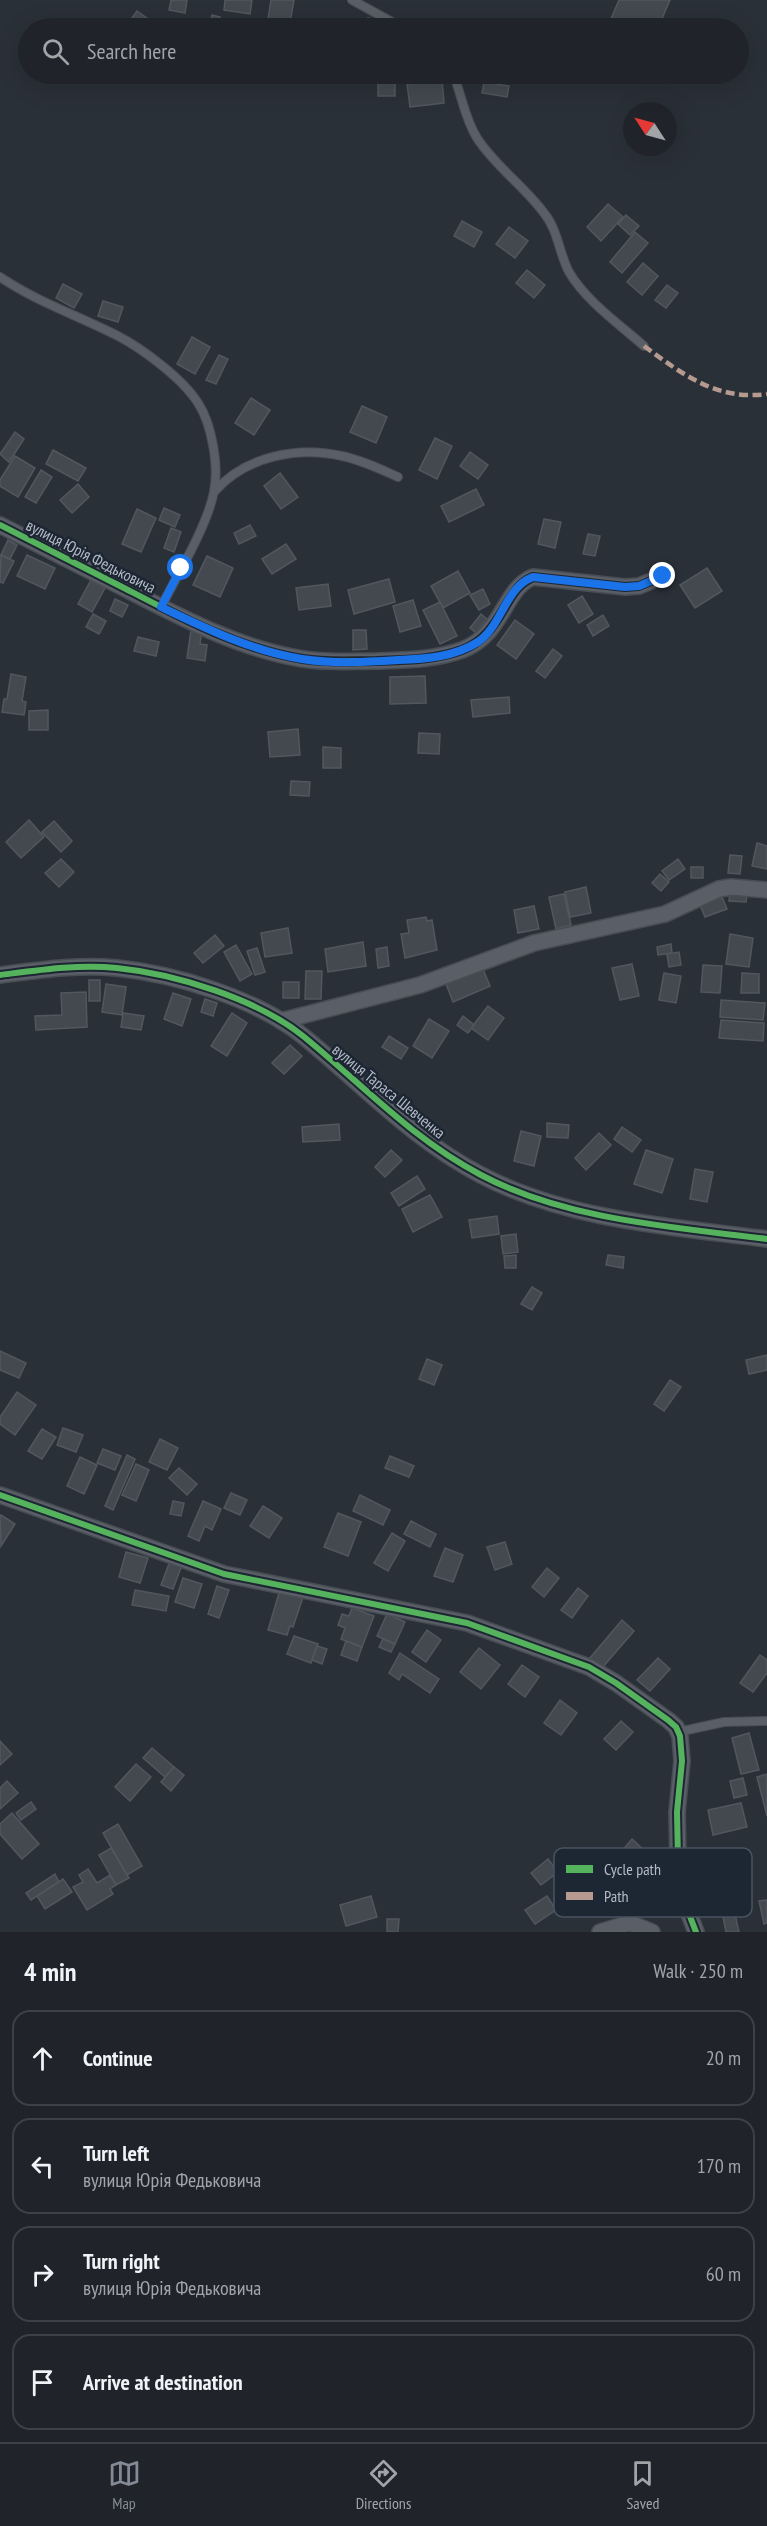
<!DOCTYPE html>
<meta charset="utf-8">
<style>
body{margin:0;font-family:"PT Sans Narrow",sans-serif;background:#2d3036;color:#f1f3f6}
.compass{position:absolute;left:623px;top:102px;width:54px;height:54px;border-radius:50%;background:#20242a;box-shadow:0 6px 24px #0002;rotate:306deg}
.stop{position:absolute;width:18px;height:18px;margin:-14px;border:4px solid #1a73e8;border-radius:50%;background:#fff}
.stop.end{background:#1a73e8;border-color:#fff;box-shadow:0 2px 6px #0008}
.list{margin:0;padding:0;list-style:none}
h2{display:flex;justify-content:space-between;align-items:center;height:78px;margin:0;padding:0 24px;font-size:26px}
h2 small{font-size:20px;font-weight:400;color:#a2a4a8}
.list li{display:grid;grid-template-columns:39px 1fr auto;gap:18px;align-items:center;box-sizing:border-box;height:96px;margin:0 12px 12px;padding:0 12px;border:2px solid #3d4147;border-radius:18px}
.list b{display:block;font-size:22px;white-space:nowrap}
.list p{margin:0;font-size:20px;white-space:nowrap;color:#a2a4a8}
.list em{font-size:20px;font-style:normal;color:#a2a4a8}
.icon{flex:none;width:33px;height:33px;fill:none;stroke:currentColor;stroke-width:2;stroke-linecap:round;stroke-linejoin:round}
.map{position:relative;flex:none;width:767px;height:1932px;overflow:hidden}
.search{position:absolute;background:#20242a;box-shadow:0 6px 24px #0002;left:18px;right:18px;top:18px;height:66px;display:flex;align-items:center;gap:15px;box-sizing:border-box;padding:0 21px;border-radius:33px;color:#a2a4a8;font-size:22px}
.sheet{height:510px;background:#20242a}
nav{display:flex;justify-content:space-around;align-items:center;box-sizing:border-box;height:84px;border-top:2px solid #3d4147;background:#20242a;font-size:16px;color:#a2a4a8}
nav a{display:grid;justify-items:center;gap:3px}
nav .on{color:#848b96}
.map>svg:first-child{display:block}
</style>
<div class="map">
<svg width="767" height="1932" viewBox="0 0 767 1932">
<rect width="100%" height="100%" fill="#2a3038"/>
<g fill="#444950" stroke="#52575f" stroke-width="1.5">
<path d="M171,0H187L185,13L169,10Z"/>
<path d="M225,0H252L250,14L224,10Z"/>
<path d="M271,0H294L289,28L267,25Z"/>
<path d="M619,0H670L658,28H627L610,21Z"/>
<path d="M137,11L151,21L145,28H130L126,26Z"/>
<path d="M212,15L220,17L218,28H209Z"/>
<path d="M368,18L377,20L375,28H365Z"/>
<path d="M358,74H373L374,80L359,81Z"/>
<path d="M442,80L444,103L410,107L407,84Z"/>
<rect x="378" y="81" width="17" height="15"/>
<path d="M484,82L509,86L507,97L482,93Z"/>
<path d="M608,204L623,217L601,241L587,227Z"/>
<path d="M626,215L639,226L630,235L618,224Z"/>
<path d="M462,221L482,232L474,247L454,236Z"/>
<path d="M509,227L528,241L515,258L496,244Z"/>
<path d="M635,232L648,243L622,273L610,262Z"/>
<path d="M643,263L658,276L642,295L627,282Z"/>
<path d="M527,270L545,285L534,298L516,283Z"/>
<path d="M63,284L82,294L74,308L56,298Z"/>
<path d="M667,285L678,293L666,308L655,300Z"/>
<path d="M103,301L123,307L118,322L98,316Z"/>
<path d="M192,337L210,347L195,374L177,364Z"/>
<path d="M219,355L228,359L216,384L206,380Z"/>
<path d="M251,398L270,410L254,435L235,423Z"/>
<path d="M362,406L387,417L376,443L350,432Z"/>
<path d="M15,432L24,439L9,462L0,454Z"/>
<path d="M435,438L452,446L437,479L419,470Z"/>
<path d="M53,450L86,468L78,481L46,464Z"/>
<path d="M470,452L488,465L478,479L460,466Z"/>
<path d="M15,456L35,468L18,497L0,486V480Z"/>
<path d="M41,470L52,477L36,503L25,497Z"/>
<path d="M280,473L298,497L281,509L264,486Z"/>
<path d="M78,484L89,497L72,513L60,500Z"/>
<path d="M476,489L484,505L449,522L441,506Z"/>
<path d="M164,508L180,515L175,527L159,520Z"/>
<path d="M137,509L156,518L141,552L122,544Z"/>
<path d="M544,519L561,522L555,548L538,544Z"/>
<path d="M250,525L256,536L239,544L234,533Z"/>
<path d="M171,528L181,532L174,552L164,548Z"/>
<path d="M588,534L600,536L595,556L583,554Z"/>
<path d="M8,540L17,545L10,559L1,555Z"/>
<path d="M286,544L296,559L272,574L262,559Z"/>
<path d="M1,555L14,561L3,583L0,582Z"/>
<path d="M27,555L55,568L45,589L17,576Z"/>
<path d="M207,556L233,568L220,597L193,585Z"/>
<path d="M707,568L722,591L695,608L680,585Z"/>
<path d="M458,571L470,593L443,608L431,586Z"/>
<path d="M389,579L395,602L354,614L348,590Z"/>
<path d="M91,580L105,588L92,612L78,604Z"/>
<path d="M328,584L331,606L299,610L296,588Z"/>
<path d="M483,589L490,604L479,610L470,595Z"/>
<path d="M582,596L593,614L579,623L568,605Z"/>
<path d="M115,599L128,605L122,617L110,611Z"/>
<path d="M413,600L421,626L400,632L393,606Z"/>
<path d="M440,602L457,636L440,644L423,610Z"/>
<path d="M93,614L106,621L99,634L86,627Z"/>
<path d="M481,614L487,619L476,633L470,628Z"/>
<path d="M603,615L609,626L593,636L587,625Z"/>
<path d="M515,620L534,634L516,659L497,645Z"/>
<path d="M191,630L202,631L200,644L207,645L205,661L187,658Z"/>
<path d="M353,630H366L367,649L353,650Z"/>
<path d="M138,637L159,642L156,656L134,651Z"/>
<path d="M553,649L562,656L545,678L536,671Z"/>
<path d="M11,674L26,677L22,701L26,702L24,715L2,712L4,699H7Z"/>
<path d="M425,676L426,703L390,704V677Z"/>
<path d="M509,697L510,713L473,717L471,700Z"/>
<path d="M48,710V730H29V711Z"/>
<path d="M298,729L300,755L270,757L268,732Z"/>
<path d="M419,733L440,734L439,754L418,753Z"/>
<path d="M323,747L341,748V768H323Z"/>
<path d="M291,781L310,782L309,796L290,795Z"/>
<path d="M29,820L44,837L21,858L6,842Z"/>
<path d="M54,821L72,841L61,852L42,832Z"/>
<path d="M757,843L767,846V869L752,866Z"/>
<path d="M730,855L742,856L740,874L728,873Z"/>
<path d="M61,859L74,872L59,887L45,873Z"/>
<path d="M678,859L685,869L669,880L662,871Z"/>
<rect x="691" y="867" width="12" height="11"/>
<path d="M660,874L669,882L661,891L652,883Z"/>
<path d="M586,887L591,913L570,917L565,892Z"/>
<path d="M730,891L747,893L746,902L729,901Z"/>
<path d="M564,894L571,925L556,929L549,897Z"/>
<path d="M722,897L727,909L705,917L700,905Z"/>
<path d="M534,906L539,929L518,933L514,910Z"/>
<path d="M426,917L427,921L432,920L437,950L405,958L401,934L409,933L407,920Z"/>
<path d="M288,928L292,953L265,957L261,933Z"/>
<path d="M730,934L753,938L749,967L726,964Z"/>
<path d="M215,935L224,946L203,963L194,953Z"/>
<path d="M363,942L366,966L328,972L325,949Z"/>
<path d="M671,944L672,953L658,955L657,947Z"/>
<path d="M236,945L252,974L240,981L224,952Z"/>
<path d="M387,947L389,966L378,968L376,949Z"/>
<path d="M257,948L265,972L255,975L247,951Z"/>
<path d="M679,952L681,965L669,967L667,954Z"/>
<path d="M632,964L639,996L620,1000L612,968Z"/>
<path d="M703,965L722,966L720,993L701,992Z"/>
<path d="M483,969L490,986L453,1002L446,984Z"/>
<path d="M306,971H322L321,999H305Z"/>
<path d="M664,973L681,976L676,1003L659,1000Z"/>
<path d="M742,973L759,974V993H741Z"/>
<rect x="89" y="980" width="11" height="21"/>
<rect x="283" y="982" width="16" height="16"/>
<path d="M106,984L126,987L122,1015L102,1012Z"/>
<path d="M86,992L87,1027L36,1030L35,1016L62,1015L61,993Z"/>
<path d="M173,993L191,999L182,1026L164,1019Z"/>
<path d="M205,999L217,1003L213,1016L201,1012Z"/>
<path d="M721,1000L765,1003L763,1020L720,1017Z"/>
<path d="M488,1006L504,1018L488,1040L471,1028Z"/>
<path d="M123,1013L144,1016L141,1030L121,1027Z"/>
<path d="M232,1013L247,1023L227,1056L211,1046Z"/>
<path d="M463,1016L474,1025L468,1033L457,1025Z"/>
<path d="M429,1019L449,1031L432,1058L413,1046Z"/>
<path d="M721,1020L764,1023L763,1041L719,1038Z"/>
<path d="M389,1036L408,1048L401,1059L382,1047Z"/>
<path d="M290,1045L302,1056L284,1074L272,1063Z"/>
<path d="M547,1123L569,1125L568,1138L547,1137Z"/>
<path d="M339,1124L340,1140L303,1142L302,1127Z"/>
<path d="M622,1127L641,1140L632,1152L614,1139Z"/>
<path d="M521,1131L541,1136L534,1166L514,1161Z"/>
<path d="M599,1133L611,1145L586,1170L575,1158Z"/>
<path d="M391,1150L402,1160L385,1177L375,1167Z"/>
<path d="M646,1150L673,1159L662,1193L634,1184Z"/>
<path d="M695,1169L713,1172L707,1202L690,1199Z"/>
<path d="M417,1176L425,1189L399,1206L391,1193Z"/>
<path d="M430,1195L442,1217L413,1232L402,1209Z"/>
<path d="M497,1216L499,1234L472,1238L469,1220Z"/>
<path d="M516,1234L518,1252L503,1254L501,1236Z"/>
<path d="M516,1255V1268H505L504,1256Z"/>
<path d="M608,1255L624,1257L623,1268L606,1265Z"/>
<path d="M532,1287L542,1293L532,1310L521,1304Z"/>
<path d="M0,1351L26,1363L19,1378L0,1370Z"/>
<path d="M767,1355V1370L749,1374L746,1360Z"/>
<path d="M427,1359L442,1365L434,1385L419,1379Z"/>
<path d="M670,1380L681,1387L664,1411L654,1404Z"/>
<path d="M17,1392L36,1405L15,1435L0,1424V1417Z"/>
<path d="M63,1428L83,1435L76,1452L57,1445Z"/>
<path d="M42,1429L56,1437L42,1459L28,1451Z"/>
<path d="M160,1439L178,1448L167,1470L149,1462Z"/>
<path d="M103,1449L121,1456L115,1470L97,1463Z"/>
<path d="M127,1455L135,1459L113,1510L105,1506Z"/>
<path d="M390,1456L414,1466L409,1477L385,1468Z"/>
<path d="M80,1457L97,1465L84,1494L67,1486Z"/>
<path d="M136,1464L149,1470L136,1501L122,1495Z"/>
<path d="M179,1468L197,1484L187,1495L169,1478Z"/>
<path d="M231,1493L247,1500L240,1515L224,1508Z"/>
<path d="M360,1495L390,1510L383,1525L353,1511Z"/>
<path d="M173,1501L184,1503L181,1516L170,1514Z"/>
<path d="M203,1501L221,1509L212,1530L205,1526L199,1541L188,1536Z"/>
<path d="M263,1506L282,1518L269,1538L250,1526Z"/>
<path d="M338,1513L361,1522L348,1556L324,1547Z"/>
<path d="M1,1515L15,1524L1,1546L0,1517Z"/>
<path d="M411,1521L436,1534L430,1547L404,1534Z"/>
<path d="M392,1533L405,1541L388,1571L374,1563Z"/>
<path d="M505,1542L512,1564L495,1570L487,1547Z"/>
<path d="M445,1548L463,1555L453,1582L434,1576Z"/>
<path d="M126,1552L148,1558L140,1583L119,1577Z"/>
<path d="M170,1561L182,1565L173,1589L161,1585Z"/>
<path d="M547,1568L559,1578L544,1597L532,1587Z"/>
<path d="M183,1578L202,1584L194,1608L175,1602Z"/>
<path d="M217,1586L229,1590L219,1618L208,1614Z"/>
<path d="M578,1588L588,1596L572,1618L561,1610Z"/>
<path d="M135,1590L169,1596L166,1611L132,1605Z"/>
<path d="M280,1590L303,1597L293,1627L290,1626L287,1635L268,1630Z"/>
<path d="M352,1608L374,1616L362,1647L341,1639L345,1628L338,1625L342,1614L349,1616Z"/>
<path d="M387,1614L405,1622L395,1644L377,1636Z"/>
<path d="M622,1620L634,1631L602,1668L590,1658Z"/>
<path d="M427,1630L441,1640L426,1662L412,1652Z"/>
<path d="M294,1636L318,1644L311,1663L287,1654Z"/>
<path d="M383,1639L395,1644L391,1652L379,1647Z"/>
<path d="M346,1641L362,1647L357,1661L341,1655Z"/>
<path d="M317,1646L327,1649L322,1664L312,1660Z"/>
<path d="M479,1648L500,1665L481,1689L460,1672Z"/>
<path d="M400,1653L439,1679L430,1693L402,1674L399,1680L389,1673Z"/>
<path d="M760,1655L767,1660V1673L753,1692L740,1683Z"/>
<path d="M658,1658L670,1669L650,1691L637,1680Z"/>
<path d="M522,1665L539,1677L525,1697L508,1684Z"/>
<path d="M560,1700L577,1713L561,1735L544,1723Z"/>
<path d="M621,1721L633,1732L616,1750L604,1739Z"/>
<path d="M749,1733L759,1770L741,1774L732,1738Z"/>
<path d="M0,1741L12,1754L0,1765Z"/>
<path d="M152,1748L174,1767L165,1777L143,1758Z"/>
<path d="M136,1764L151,1777L130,1801L115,1787Z"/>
<path d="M174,1767L184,1775L171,1791L161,1782Z"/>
<path d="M767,1774V1816L757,1777Z"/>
<path d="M743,1778L747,1795L734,1798L730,1781Z"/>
<path d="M7,1781L18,1793L0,1809V1788Z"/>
<path d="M31,1802L36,1809L21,1820L16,1813Z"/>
<path d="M741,1803L747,1827L713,1835L708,1810Z"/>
<path d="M12,1813L39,1844L22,1859L0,1834V1824Z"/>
<path d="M118,1824L142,1866L127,1875L103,1833Z"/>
<path d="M632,1839L646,1852L625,1877L611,1864Z"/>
<path d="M111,1848L129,1878L116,1885L99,1855Z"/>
<path d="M548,1859L558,1872L541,1885L531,1873Z"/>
<path d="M88,1869L97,1883L110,1875L116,1885L110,1889L113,1894L87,1910L73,1887L83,1882L79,1875Z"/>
<path d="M55,1874L59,1882L31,1900L26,1893Z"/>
<path d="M63,1879L72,1892L45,1909L37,1896Z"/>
<path d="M371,1896L377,1917L346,1926L340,1905Z"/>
<path d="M547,1896L556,1910L535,1924L525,1910Z"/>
<path d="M767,1900V1923L764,1924L759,1901Z"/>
<path d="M735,1914L739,1932H726L723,1917Z"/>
<path d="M387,1919H399L398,1932H387Z"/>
</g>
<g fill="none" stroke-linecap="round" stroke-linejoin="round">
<defs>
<g id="lane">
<path d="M352,0L403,28"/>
<path d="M453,74C462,95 464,117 477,138C495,166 524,186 544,213C558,230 559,253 569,272C586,301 619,324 644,346"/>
<path d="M0,277C37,302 79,316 118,336C143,349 183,379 198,403C212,424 219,467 214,491C208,525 177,576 161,607"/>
<path d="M215,491C246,456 298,446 342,456C362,460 380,469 398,477"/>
<path d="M678,1732L724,1722L767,1721"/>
</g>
<g id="street">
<path d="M0,525C42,546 84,568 126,589C182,618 240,649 303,659C327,663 352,661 376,661C405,660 434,660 462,650C504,634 503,589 533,577L625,587L639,586L663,576"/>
<path d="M0,975C39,970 78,964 117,968C176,974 257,999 303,1036C362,1084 412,1139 481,1175C566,1220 673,1227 767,1239"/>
<path d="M281,1021L420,985L534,943L665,914L719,889L731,887L767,890"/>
<path d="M0,1495L224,1574L467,1623L589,1667L616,1683L668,1720L676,1727L680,1736L682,1761L677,1812L678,1860L686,1906L696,1932"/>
<path d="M600,1932L630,1923L652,1932"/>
</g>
</defs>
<use href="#lane" stroke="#484c53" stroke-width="10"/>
<use href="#street" stroke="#484c53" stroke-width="18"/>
<use href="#lane" stroke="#5a5e66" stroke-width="8"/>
<use href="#street" stroke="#5a5e66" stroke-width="15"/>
<path stroke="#b69a8f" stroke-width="4.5" stroke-dasharray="9 4.5" stroke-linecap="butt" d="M644,346C682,374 717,401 767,394"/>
<defs>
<g id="cycleway">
<path d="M0,525C42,546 84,568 126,589C182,618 240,649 303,659C327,663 352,661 376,661C405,660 434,660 462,650C504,634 503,589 533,577L625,587L639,586L663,576"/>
<path d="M0,975C39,970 78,964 117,968C176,974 257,999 303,1036C362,1084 412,1139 481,1175C566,1220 673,1227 767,1239"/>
<path d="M0,1495L224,1574L467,1623L589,1667L616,1683L668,1720L676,1727L680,1736L682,1761L677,1812L678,1860L686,1906L696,1932"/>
</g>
</defs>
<use href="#cycleway" stroke="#1d2633" stroke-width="10"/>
<use href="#cycleway" stroke="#56b35d" stroke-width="6"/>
</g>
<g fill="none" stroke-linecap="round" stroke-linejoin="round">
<path stroke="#1a73e8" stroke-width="8" d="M181,568L161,607C207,629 252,651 302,659C333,664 367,662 398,660C426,659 454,657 478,642C502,626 505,587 533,577L625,587L639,586L663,576"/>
</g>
<g text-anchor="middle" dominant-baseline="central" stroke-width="5" stroke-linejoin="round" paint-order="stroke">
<g font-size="16" fill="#b4bcc9" stroke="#1d2633">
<text transform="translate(91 556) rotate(27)">вулиця Юрія Федьковича</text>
<text transform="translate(389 1091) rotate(39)">вулиця Тараса Шевченка</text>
</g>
</g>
<rect x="554" y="1848" width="198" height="69" rx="9" fill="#1d2633" stroke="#4a5360" stroke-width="1.5"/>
<rect x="566" y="1865" width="27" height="8" fill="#56b35d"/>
<rect x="566" y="1892" width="27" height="8" fill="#b69a8f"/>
<g font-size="16" fill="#b4bcc9">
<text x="604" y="1875">Cycle path</text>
<text x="604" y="1902">Path</text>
</g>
</svg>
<svg class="compass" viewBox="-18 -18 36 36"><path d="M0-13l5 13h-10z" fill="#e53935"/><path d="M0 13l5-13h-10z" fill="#a2a4a8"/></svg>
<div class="stop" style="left:181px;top:568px"></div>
<div class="stop end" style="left:663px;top:576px"></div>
<div class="search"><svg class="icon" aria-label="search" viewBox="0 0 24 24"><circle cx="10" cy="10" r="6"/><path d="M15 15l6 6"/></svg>Search here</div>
</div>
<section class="sheet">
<h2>4 min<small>Walk · 250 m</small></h2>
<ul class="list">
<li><svg class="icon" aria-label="ahead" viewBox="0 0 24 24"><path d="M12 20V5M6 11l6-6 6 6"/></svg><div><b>Continue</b></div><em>20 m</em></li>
<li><svg class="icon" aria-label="left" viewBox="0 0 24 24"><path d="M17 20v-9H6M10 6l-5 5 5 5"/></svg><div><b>Turn left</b><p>вулиця Юрія Федьковича</p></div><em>170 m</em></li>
<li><svg class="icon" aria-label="right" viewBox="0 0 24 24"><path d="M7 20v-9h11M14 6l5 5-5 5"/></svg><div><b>Turn right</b><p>вулиця Юрія Федьковича</p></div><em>60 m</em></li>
<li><svg class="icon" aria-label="arrive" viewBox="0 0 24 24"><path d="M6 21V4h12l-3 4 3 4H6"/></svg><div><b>Arrive at destination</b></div></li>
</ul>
</section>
<nav>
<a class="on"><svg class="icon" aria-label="map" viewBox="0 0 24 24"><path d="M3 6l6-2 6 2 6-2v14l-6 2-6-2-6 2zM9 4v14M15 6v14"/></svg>Map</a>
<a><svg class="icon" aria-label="directions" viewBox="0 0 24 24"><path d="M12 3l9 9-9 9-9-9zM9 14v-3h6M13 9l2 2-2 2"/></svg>Directions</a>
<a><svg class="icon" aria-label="saved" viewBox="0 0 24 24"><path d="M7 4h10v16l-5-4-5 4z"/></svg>Saved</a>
</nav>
